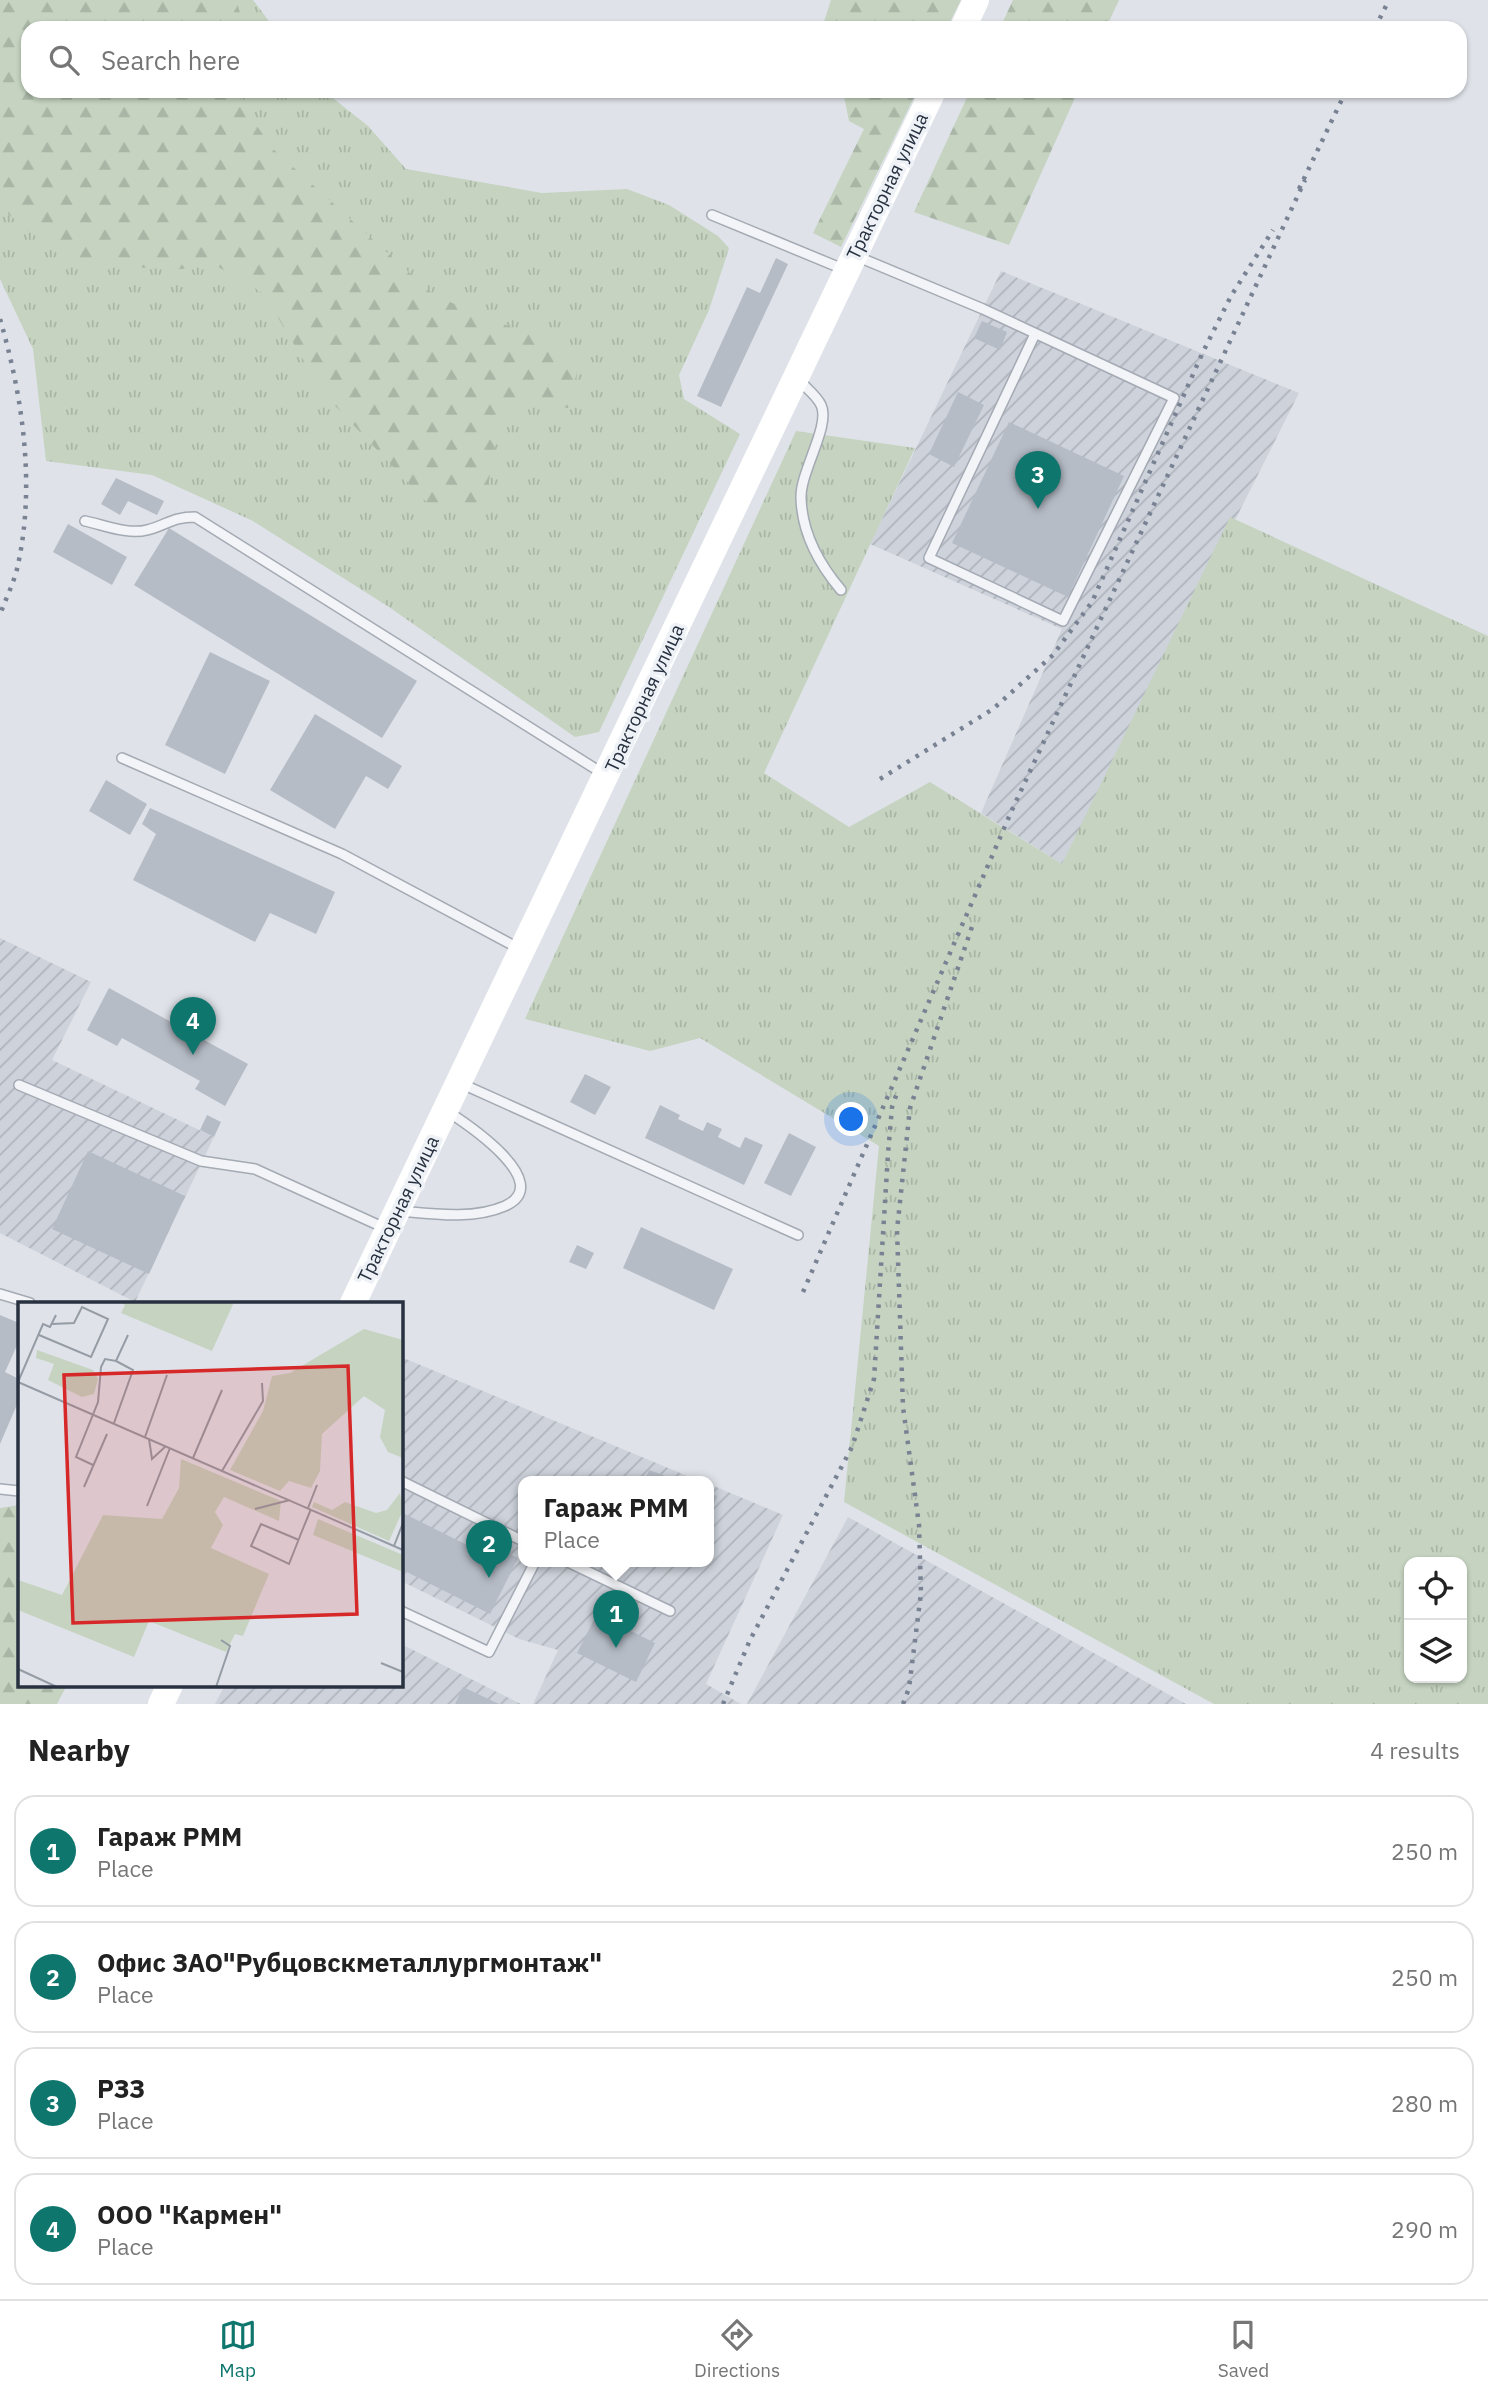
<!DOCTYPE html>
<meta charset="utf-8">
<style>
body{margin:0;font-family:"IBM Plex Sans",sans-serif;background:#f6f6f6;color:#222}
.controls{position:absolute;right:21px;bottom:21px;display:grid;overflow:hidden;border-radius:14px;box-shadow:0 2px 5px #0004}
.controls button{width:63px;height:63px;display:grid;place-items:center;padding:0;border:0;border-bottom:2px solid #e0e0e0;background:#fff;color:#222;font:35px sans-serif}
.you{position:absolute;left:852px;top:1120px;width:24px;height:24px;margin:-18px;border:5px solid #fff;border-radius:50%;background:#1a73e8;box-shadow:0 0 0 10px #1a73e833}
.badge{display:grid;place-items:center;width:46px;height:46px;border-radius:50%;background:#0f766e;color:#fff;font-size:23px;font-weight:700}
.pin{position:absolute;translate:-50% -58px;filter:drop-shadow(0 2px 4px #0008)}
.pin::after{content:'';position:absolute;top:37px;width:24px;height:21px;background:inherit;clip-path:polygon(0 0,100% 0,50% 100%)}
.popup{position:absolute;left:518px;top:1476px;width:196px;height:91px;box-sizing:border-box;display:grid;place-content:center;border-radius:14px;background:#fff;filter:drop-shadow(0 2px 5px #0005);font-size:23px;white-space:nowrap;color:#767676}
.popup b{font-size:26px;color:#222}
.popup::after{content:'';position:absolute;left:50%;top:100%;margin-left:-14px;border:14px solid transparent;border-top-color:#fff}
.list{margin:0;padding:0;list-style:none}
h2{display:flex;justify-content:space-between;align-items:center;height:91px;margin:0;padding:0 28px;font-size:30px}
h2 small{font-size:23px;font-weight:400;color:#767676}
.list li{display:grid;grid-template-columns:46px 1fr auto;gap:21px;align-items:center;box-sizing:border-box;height:112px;margin:0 14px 14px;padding:0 14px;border:2px solid #e0e0e0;border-radius:21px}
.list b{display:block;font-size:26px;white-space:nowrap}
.list p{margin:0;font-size:23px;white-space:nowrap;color:#767676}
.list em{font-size:23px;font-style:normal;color:#767676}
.icon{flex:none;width:38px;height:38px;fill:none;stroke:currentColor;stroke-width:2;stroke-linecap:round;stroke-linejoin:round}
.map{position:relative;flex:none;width:1488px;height:1704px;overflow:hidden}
.search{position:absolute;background:#fff;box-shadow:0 2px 5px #0004;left:21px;right:21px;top:21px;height:77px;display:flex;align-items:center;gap:18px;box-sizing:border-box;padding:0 24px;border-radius:21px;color:#767676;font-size:26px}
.sheet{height:595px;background:#fff}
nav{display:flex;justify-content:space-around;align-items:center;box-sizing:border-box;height:98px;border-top:2px solid #e0e0e0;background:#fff;font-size:19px;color:#767676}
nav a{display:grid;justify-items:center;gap:4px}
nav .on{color:#0f766e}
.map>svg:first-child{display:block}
</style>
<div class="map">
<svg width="1488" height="1704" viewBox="0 0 1488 1704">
<defs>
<pattern id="industrial-furrows" width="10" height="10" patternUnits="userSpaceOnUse" patternTransform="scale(1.75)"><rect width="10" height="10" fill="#cdd2db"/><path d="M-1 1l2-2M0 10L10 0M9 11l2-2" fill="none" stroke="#b0b5bd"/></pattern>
<pattern id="grass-tufts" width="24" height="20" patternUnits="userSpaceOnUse" patternTransform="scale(1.75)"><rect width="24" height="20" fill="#c5d3c0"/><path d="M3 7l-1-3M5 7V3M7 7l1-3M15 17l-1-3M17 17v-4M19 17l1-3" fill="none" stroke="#a9b6a6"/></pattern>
<pattern id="forest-firs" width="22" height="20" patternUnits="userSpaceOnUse" patternTransform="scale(1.75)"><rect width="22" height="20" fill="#c5d3c0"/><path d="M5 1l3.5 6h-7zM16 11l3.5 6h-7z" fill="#a9b6a6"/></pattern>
</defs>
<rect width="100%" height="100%" fill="#dfe3e9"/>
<g fill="url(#industrial-furrows)">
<path d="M1001,271L1299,393L1062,864L981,813L1062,629L870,544Z"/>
<path d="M0,938L91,982L52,1060L214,1137L135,1302L0,1233Z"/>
<path d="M401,1357L702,1482H523V1562H709V1484L783,1515L706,1684L741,1704H533L558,1650L519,1639L401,1581Z"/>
<path d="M848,1517L920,1557L1186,1704H747Z"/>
<path d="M401,1644L521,1704H215L225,1685H401Z"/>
</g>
<g fill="url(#grass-tufts)" fill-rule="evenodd">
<path d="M0,0H253L274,28H28V91H324L368,126L406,169L542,193L627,189L669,205L718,236L729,248L709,310L679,375L684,399L740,434L599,732L575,737L389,607L253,521L152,475L46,461L33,349L0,279Z"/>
<path d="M796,431L915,448L764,773L849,827L930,782L1062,864L1230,517L1488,636V1704H1214L844,1502L879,1146L700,1038L650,1051L525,1019ZM1409,1562H1462V1678H1409Z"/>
</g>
<g fill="url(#forest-firs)">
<path d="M0,0H236L245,28H28V91H242L240,101L272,148L435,296L581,356L568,408L503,400L485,504L431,507L324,394L263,293L215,265L173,270L68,262L7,213L0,206Z"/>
<path d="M831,0H961L947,28H822Z"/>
<path d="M1013,0H1119L1106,28H1000Z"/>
<path d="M843,91H917L841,247L813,233L864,129L849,121Z"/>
<path d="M970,91H1078L1009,245L914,212Z"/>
<path d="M19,1505V1685H67L57,1704H0V1508Z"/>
</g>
<g fill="#b6bcc6">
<path d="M776,258L788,264L721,407L697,396L747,287L760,293Z"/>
<path d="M982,321L1007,332L1000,350L974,338Z"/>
<path d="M958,392L984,405L954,467L929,454Z"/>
<path d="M1009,422L1124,476L1068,597L952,543Z"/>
<path d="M116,478L164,501L157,515L128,501L120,515L101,504Z"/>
<path d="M68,524L127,557L112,585L53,552Z"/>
<path d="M169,528L417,681L382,738L134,585Z"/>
<path d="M210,652L270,681L225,774L165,745Z"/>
<path d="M315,714L402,766L388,789L366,776L335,829L270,790Z"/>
<path d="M106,780L147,804L130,835L89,811Z"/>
<path d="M150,808L335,892L316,934L270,913L255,942L133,880L156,834L142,824Z"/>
<path d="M109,988L248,1064L225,1106L195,1089L200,1081L122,1038L117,1046L87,1030Z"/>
<path d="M585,1074L611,1087L595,1115L570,1102Z"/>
<path d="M660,1105L680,1115L678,1119L703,1131L707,1122L722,1129L718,1137L740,1148L745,1137L763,1145L744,1185L645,1138Z"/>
<path d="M207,1115L221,1122L214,1137L200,1130Z"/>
<path d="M789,1133L816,1147L791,1196L764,1183Z"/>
<path d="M88,1151L185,1196L149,1274L52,1229Z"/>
<path d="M641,1227L733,1269L714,1310L623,1268Z"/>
<path d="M577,1245L594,1253L586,1269L569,1262Z"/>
<path d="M0,1315L19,1323V1341L5,1372L19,1379V1400L0,1444Z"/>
<path d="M649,1470L679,1481V1482H644Z"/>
<path d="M709,1493L717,1496L709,1516Z"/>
<path d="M401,1512L483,1553L488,1543L518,1558L490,1614L401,1569Z"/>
<path d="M597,1614L655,1643L636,1682L577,1653Z"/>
<path d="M463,1687L499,1704H455Z"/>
</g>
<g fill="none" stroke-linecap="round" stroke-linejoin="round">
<defs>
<g id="service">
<path d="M712,215L843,269"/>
<path d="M856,256L983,309L1174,398L1063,621L929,558L1035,334"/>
<path d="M800,381C806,388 817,396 821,405C831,425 800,472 801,498C802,533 819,564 841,590"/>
<path d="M85,521C104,525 128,535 147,530C167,525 172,517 195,517L602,773"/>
<path d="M122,758L342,854L520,949"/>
<path d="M460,1083L798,1235"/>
<path d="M19,1085L201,1161L255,1169L387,1229"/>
<path d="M399,1211C433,1214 473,1220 505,1206C556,1183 467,1124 447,1111"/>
<path d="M0,1294L30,1303"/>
<path d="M401,1481L523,1541"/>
<path d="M0,1489L19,1491"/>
<path d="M568,1562L670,1611"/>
<path d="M401,1611L489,1652L535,1562"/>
</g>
</defs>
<use href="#service" stroke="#a4aab3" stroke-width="12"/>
<use href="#service" stroke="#f2f4f7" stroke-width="9"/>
<g stroke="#fff" stroke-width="26">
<path d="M963,28L976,0"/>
<path d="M353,1303L933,91"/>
<path d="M161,1704L170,1685"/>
</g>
<g stroke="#788293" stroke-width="4.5" stroke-dasharray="3.5 7" stroke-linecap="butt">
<path d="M1375,28L1389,0"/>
<path d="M1299,189L1346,91"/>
<path d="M0,319C23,398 36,488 17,569C13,585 5,600 0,615"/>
<path d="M880,779L993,709L1053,655L1092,602L1202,354L1231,296L1273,230"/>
<path d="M803,1292L1012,810L1305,180"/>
<path d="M723,1704L750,1640L852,1447L874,1379L888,1154L892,1107L897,1093"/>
<path d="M903,1704L909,1688L921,1593L919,1525L903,1407L897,1230L910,1108L974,921"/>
</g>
</g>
<g text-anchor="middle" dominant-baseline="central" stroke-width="7" stroke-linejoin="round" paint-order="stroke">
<g font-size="19" fill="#273140" stroke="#eef2f6">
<text transform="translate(887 186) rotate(-64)">Тракторная улица</text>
<text transform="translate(644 698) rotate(-65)">Тракторная улица</text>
<text transform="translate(398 1209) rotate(-64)">Тракторная улица</text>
</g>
</g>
<g transform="translate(18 1302)">
<rect width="385" height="385" fill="#dfe3e9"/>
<path d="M102,0H216L194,49L103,11L107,3ZM346,27L385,38V156L370,150L362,135L367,108L346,94L304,132L302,169L293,186L271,179L262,189L212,168L245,109L254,74L272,71ZM163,157L263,199L261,219L206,195L197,210L205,223L193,246L251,272L225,334L217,332L208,350L131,319L116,355L0,308V278L44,293L85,213L144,217L161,186Z" fill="#c5d3c0"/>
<path d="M331,45L379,64L385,56V92L371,107L361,102L363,85L358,81L334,102L315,104L283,138L274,163L265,161L266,150L249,147L248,138L283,109L287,76L295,66ZM19,48L75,68L80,77L76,92L64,95L30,78L36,62L18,56ZM382,191L385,208L371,239L294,205L296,200L314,208L327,200L358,211L369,208ZM300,217L385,253V270L295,233Z" fill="#c5d3c0"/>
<path fill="none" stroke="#959ca5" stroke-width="2" d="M21,33L73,55L90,17L64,5L56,21L34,22M0,80L25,22L32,25L38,13M0,80L385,248M96,121L115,68L98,59M127,135L149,73M131,137L134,157L148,144M175,156L204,88M75,163L58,155L80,100L83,65L87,57L98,59L110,33M204,169L245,99L244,81M66,185L89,132M129,204L152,146M290,206L299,183M237,207L272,198M281,238L243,222L233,244L271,262L284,229L293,207M376,244L385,221M363,361L385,370M0,367L39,385M198,385L212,344L203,338"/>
<path fill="#d62828" fill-opacity="0.15" stroke="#d62828" stroke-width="3.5" d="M330,64L339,312L55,321L46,73Z"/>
<rect width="385" height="385" fill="none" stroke="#273140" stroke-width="3.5"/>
</g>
</svg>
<div class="controls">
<button><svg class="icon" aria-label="locate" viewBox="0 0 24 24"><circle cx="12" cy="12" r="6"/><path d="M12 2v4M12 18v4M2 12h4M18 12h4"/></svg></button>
<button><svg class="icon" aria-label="layers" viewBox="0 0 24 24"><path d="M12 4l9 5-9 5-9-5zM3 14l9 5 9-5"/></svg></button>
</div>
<div class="you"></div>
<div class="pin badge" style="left:616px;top:1648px">1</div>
<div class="popup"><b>Гараж РММ</b>Place</div>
<div class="pin badge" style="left:489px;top:1578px">2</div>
<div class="pin badge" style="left:1038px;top:509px">3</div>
<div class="pin badge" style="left:193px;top:1055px">4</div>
<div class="search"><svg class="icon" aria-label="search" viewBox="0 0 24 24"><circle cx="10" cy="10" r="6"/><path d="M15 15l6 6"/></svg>Search here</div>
</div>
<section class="sheet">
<h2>Nearby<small>4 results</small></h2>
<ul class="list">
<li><span class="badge">1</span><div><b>Гараж РММ</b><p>Place</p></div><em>250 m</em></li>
<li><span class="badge">2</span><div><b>Офис ЗАО&quot;Рубцовскметаллургмонтаж&quot;</b><p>Place</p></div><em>250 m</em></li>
<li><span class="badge">3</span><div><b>РЗЗ</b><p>Place</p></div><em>280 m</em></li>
<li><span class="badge">4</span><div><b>ООО &quot;Кармен&quot;</b><p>Place</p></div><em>290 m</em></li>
</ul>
</section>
<nav>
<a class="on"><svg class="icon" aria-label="map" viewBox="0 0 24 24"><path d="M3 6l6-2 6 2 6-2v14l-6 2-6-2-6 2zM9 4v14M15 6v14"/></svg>Map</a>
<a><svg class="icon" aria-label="directions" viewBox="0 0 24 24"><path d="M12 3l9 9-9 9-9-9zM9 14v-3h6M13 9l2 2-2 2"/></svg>Directions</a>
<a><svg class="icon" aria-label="saved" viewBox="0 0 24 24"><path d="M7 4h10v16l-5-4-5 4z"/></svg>Saved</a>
</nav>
